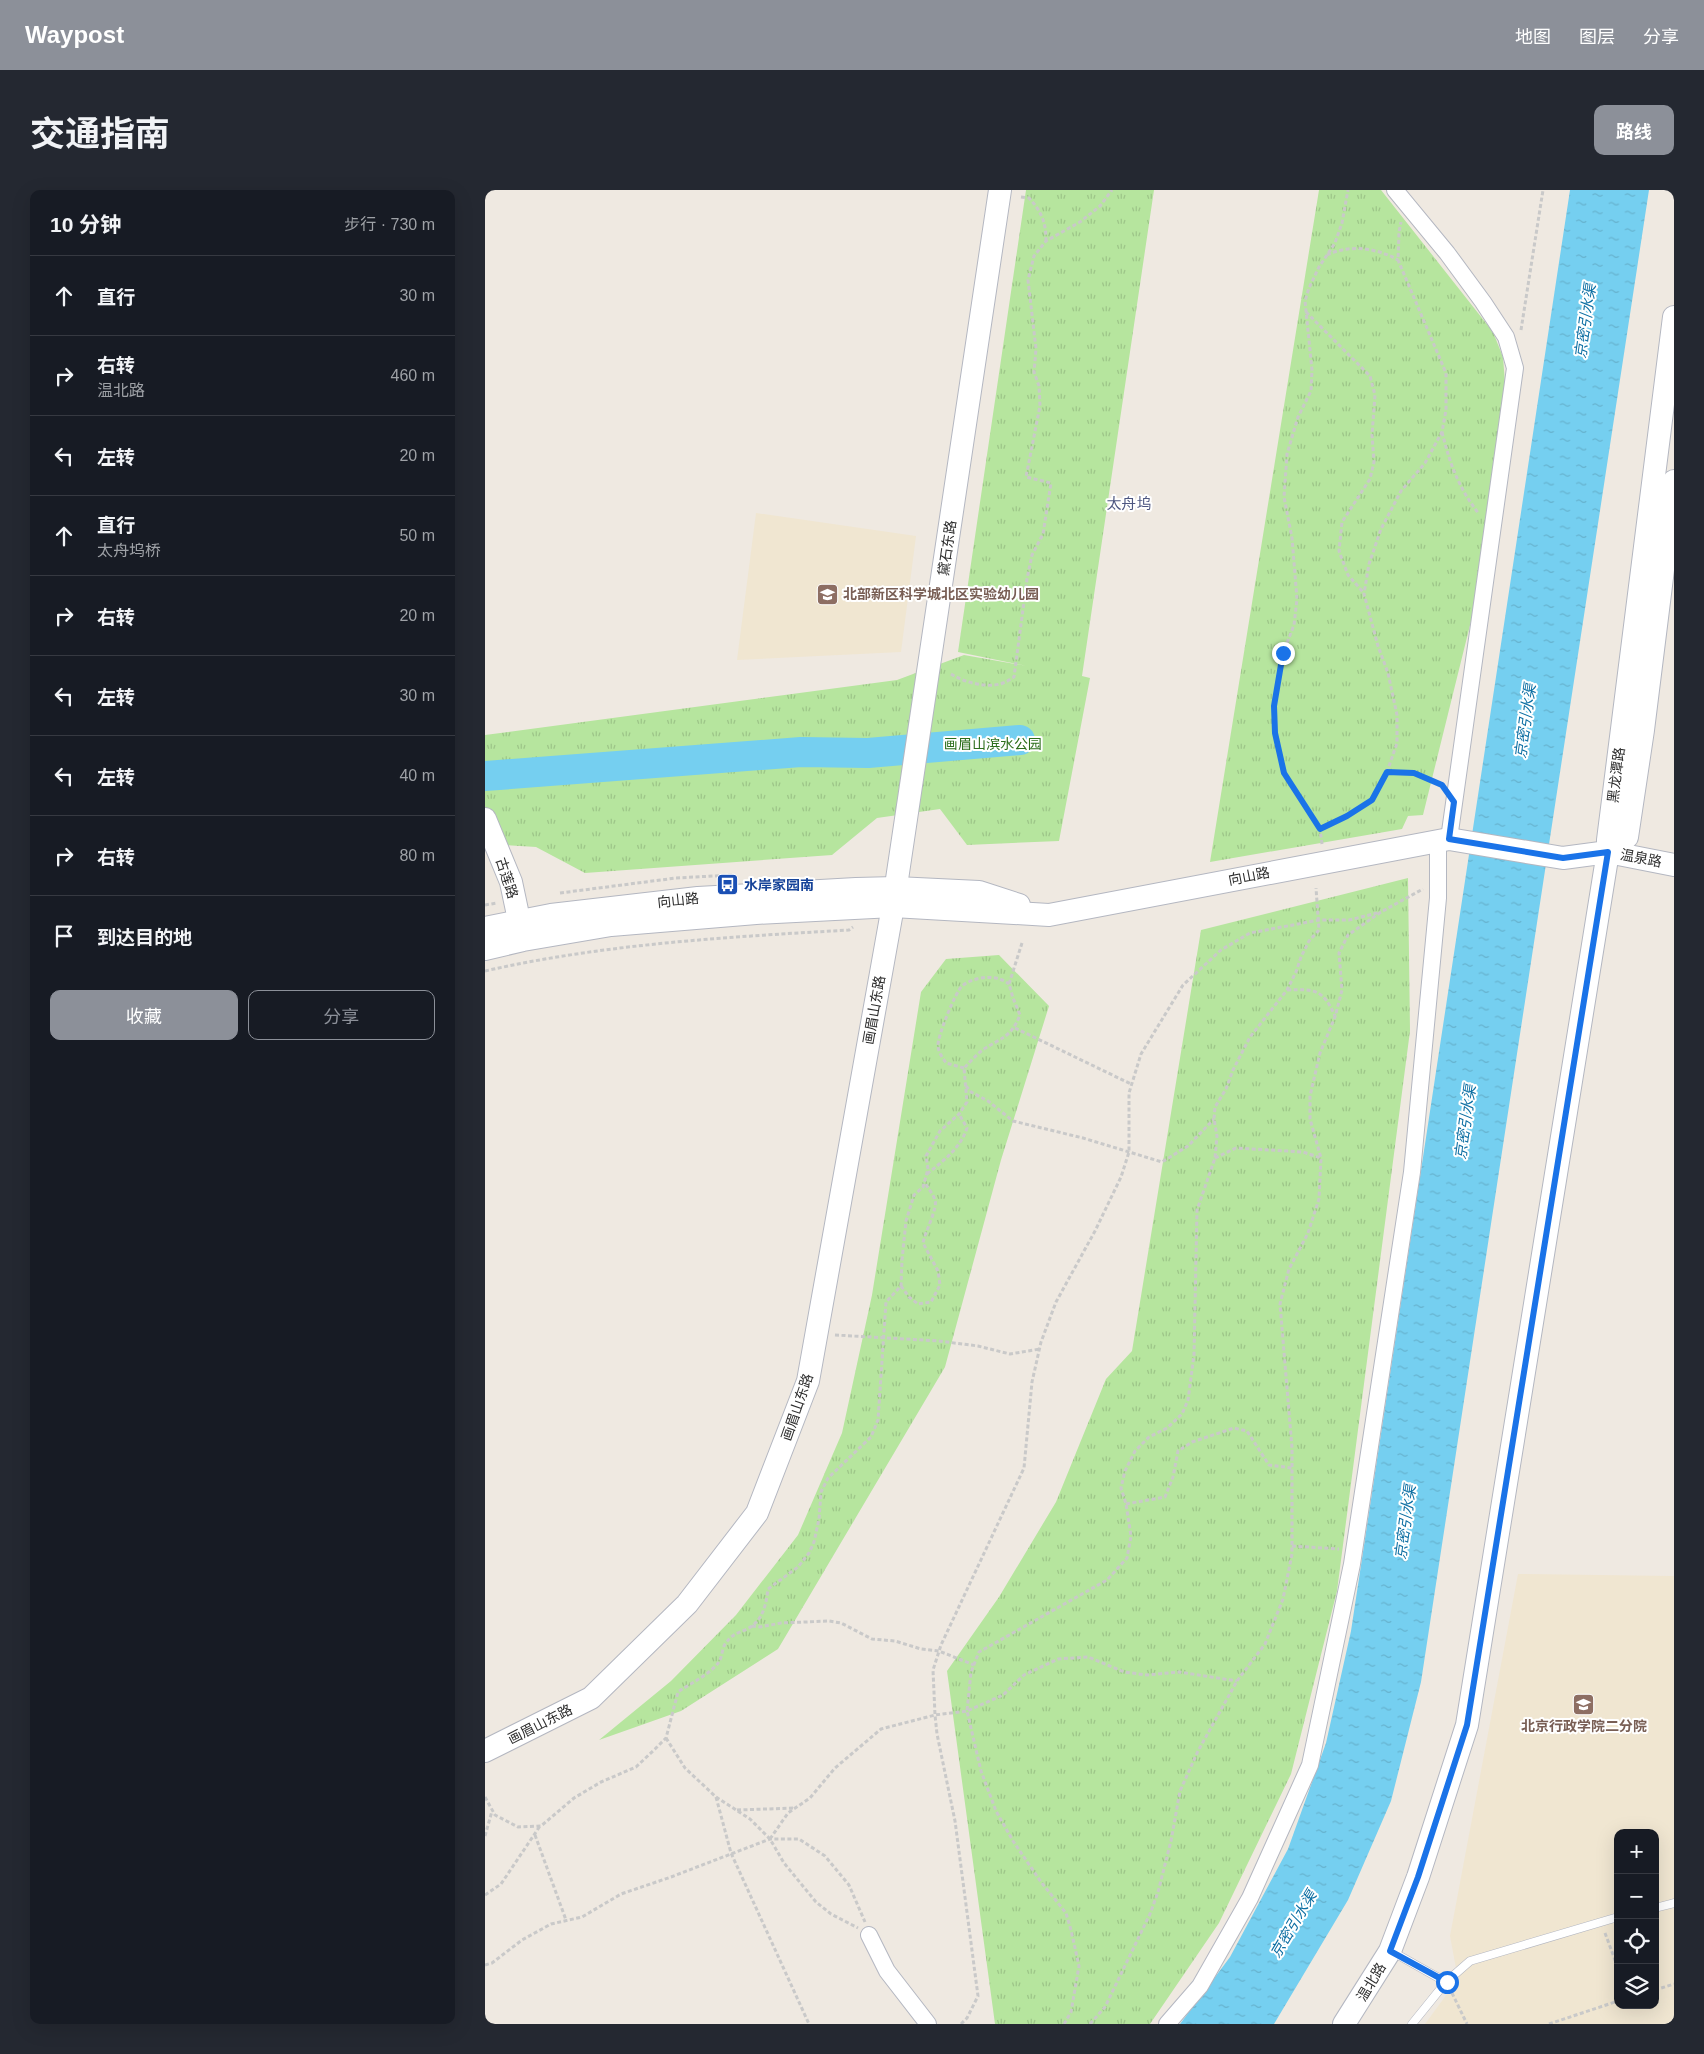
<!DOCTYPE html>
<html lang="zh">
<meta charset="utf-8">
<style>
body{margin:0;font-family:Helvetica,"Noto Sans SC",sans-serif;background:#242831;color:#f1f3f6}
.controls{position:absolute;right:15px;bottom:15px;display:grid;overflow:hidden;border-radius:10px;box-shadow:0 5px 20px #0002}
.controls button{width:45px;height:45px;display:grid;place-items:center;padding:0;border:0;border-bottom:1px solid #363941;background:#171b24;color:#f1f3f6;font:25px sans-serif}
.stop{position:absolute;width:15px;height:15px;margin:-11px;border:4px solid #1a73e8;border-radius:50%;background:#fff}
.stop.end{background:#1a73e8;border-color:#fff;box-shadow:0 1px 5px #0008}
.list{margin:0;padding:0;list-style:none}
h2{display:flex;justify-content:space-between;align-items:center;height:65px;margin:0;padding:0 20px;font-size:21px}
h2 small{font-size:16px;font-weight:400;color:#9ea1a6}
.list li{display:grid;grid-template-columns:32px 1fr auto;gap:15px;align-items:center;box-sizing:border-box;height:80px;padding:0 20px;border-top:1px solid #363941}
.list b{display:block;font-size:19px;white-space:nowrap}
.list p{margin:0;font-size:16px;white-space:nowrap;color:#9ea1a6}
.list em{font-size:16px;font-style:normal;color:#9ea1a6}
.actions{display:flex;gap:10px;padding:15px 20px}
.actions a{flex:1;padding:11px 0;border:1px solid #8c9099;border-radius:10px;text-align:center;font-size:18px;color:#8c9099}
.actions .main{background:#8c9099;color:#fff}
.icon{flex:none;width:28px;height:28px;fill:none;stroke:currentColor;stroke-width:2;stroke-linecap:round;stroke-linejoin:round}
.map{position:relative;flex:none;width:1189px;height:1834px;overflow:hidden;border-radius:10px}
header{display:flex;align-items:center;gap:30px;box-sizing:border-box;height:70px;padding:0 25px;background:#8c9099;color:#fff}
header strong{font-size:24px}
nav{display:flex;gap:28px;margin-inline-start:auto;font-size:18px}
.intro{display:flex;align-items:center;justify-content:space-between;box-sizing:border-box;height:120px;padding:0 30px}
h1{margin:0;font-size:35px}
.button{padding:12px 22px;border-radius:10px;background:#8c9099;color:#fff;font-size:18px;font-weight:700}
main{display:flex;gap:30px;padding:0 30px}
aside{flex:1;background:#171b24;border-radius:10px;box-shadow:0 5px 20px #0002}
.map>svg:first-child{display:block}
</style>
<header>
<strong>Waypost</strong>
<nav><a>地图</a><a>图层</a><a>分享</a></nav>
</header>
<div class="intro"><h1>交通指南</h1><a class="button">路线</a></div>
<main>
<aside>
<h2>10 分钟<small>步行 · 730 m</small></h2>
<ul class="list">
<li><svg class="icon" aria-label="ahead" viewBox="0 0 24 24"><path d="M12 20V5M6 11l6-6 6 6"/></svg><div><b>直行</b></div><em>30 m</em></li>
<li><svg class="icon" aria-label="right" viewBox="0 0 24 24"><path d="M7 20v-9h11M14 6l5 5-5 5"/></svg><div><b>右转</b><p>温北路</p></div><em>460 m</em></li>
<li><svg class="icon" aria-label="left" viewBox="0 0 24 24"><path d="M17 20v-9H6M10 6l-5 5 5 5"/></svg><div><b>左转</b></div><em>20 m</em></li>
<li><svg class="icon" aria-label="ahead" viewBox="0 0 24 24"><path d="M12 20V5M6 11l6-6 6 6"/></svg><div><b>直行</b><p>太舟坞桥</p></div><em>50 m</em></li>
<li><svg class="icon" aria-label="right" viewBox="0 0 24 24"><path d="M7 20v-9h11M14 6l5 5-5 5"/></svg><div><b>右转</b></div><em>20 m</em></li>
<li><svg class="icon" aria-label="left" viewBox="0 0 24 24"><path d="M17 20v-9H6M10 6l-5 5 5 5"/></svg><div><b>左转</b></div><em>30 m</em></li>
<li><svg class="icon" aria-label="left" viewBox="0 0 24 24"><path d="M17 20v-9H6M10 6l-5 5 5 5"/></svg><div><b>左转</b></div><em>40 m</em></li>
<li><svg class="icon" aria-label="right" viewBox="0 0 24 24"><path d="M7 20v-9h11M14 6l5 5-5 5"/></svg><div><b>右转</b></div><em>80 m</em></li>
<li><svg class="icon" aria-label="arrive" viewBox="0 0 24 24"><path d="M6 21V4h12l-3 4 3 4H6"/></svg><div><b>到达目的地</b></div></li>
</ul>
<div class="actions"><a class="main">收藏</a><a>分享</a></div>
</aside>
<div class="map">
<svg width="1189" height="1834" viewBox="0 0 1189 1834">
<defs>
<pattern id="grass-tufts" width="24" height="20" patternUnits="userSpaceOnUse" patternTransform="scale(1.25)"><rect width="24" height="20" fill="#b6e59e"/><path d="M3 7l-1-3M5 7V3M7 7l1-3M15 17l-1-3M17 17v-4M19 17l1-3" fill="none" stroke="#9dc588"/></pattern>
<pattern id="water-ripples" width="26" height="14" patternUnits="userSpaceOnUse" patternTransform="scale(1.25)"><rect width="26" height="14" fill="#75cff0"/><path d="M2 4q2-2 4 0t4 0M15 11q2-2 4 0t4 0" fill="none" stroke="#66b2ce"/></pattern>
</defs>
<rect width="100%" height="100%" fill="#efe9e1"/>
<g fill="#f0e6d1" fill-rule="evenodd">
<path d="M271,323L431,346L416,462L252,470Z"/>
<path d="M1033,1384L1189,1386V1834H940L973,1789L965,1746ZM1133,1643H1170V1815H1133Z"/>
</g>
<g fill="url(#grass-tufts)">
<path d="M541,0H669L597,486L605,488L574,651L482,655L455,619L392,628L347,665L100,683L51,657L0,654V545L412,490L479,465L542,476L473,462Z"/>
<path d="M834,0H896L1008,142L1018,167L1023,232L1015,314L938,625L923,626L917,639L725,672Z"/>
<path d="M923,688L925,841L852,1401L806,1584L734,1733L665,1834H510L462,1481L514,1407L571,1312L621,1189L647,1161L716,740Z"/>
<path d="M514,765L564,816L516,970L460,1177L293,1459L196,1521L114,1550L186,1491L251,1425L313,1345L357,1243L387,1105L436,802L461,769Z"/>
</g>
<path fill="url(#water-ripples)" d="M1085,0H1164L936,1492L906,1611L863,1710L789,1834H695L745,1767L803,1659L841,1553L866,1441Z"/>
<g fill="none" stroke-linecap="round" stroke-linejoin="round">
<path stroke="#75cff0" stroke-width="30" d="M0,586L316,562L383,563L535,550"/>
<defs>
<g id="lane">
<path d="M1170,1718L1189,1713"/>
<path d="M906,1761L961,1792"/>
<path d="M927,1834L961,1792L985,1771L1133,1727"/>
</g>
<g id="street">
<path d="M910,0L962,63L998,112L1021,147L1030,178L964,649"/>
<path d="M384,1745L402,1781L443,1834"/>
<path d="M682,1834L715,1796L765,1708L825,1575L867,1374L927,982L953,708V651"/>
</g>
<g id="secondary">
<path d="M0,629L26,692L37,744"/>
<path d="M1123,662L1142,647L1158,540L1189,291"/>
<path d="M0,738L66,725L213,708L371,699L411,698L494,702L534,715"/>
<path d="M0,759L38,750L126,735L271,723L408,716L564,725L964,649L1078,668L1123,662L1189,675"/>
<path d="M0,1561L106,1508L202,1414L272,1323L323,1191L408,716L515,0"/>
<path d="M859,1834L905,1761L933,1687L982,1535L1123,662V650L1189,127"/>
</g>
</defs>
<use href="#lane" stroke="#b4b7c1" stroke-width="9"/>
<use href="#street" stroke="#b4b7c1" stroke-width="18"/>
<use href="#secondary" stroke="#b4b7c1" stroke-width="24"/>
<g stroke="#c9c9c9" stroke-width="3" stroke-dasharray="4 2.5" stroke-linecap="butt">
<path d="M536,7L544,8C556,21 561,32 561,50"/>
<path d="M842,65C865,54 892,58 913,70"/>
<path d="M821,122L885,186L890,205L887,245L889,272L885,289L857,332L854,361L863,385L879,403"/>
<path d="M1036,140L1058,0"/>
<path d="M957,242C965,274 973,297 994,324"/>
<path d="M466,484C478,492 503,499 518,493C522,492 525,489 529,487L542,389L547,365L558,344L566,293L541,287L555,216L554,196L549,182L551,159L543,90L549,66L561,51L595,32L615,16L627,0"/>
<path d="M902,582L929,583L957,595"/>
<path d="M835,639L862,626L887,610L902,582L912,553V525L903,483L893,456L879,404L884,374L896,339L916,301L940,273L957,242L961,220V183L913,70L914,42L916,32"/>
<path d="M837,654L835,639L799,583L790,543L789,516L798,463L809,435L812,409L807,348L799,307L802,264L813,227L826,201L827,180L820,111L824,98L834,77L850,53L857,33L863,0"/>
<path d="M75,703L191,688L247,685"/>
<path d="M0,715L12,713"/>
<path d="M0,781C119,754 242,747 364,740L368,737"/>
<path d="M802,800C830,799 838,799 850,826"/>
<path d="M530,838L646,894"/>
<path d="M479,878L461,873C458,868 453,862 453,856C452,847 471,801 477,796C490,786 512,784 524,794"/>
<path d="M481,896L486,902L503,911L528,931L598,948L677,972L703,956L729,929"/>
<path d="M730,968L751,958L818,962L836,968"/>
<path d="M442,984C459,970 475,959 482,938L474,924"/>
<path d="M416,1096L424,1107L433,1114L446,1112L455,1095L453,1081L438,1053C440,1042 453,1018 450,1010C448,1004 443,998 440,993"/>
<path d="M350,1145L454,1151L493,1156L525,1164L555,1159"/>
<path d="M641,1314L680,1307L688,1287L693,1261L707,1252L749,1238L762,1241L784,1275L807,1278"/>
<path d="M807,1356L854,1359"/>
<path d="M267,1436L275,1437L296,1433L344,1431L356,1433L387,1449L410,1451L436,1459L454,1461L489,1475"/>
<path d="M181,1548L200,1578L231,1607L265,1629L285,1649L299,1673L331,1712L346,1724L373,1738"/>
<path d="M0,1607L10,1625L33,1637L56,1636L89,1608L116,1592L151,1577L170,1559L181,1548L193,1502C206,1493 224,1485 234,1472C237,1467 237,1459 240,1454C247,1444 253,1443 262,1439C278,1431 281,1415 283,1399L313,1377L324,1363L329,1352L334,1329L336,1302L343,1288L386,1247L393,1230L401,1112L416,1096L417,1070L421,1031L429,1005L438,997L443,979L441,966L455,941L474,924L482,912L479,878C485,872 492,864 499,859C518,847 526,847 535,825L528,808L524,794L537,753"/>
<path d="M231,1607L246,1663L324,1834"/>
<path d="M252,1620L310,1618"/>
<path d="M50,1645L81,1730"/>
<path d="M0,1646L7,1621"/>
<path d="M285,1649L303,1623L325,1608L350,1578L396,1539L450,1525L482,1521L518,1505L539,1485L573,1469L603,1467L639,1482L662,1485L694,1482L752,1491"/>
<path d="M0,1705L16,1694L55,1636"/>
<path d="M1120,1743L1133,1778"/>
<path d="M0,1775L7,1773L37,1750L66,1734L97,1727L136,1704L186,1687L285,1649H314L340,1666L364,1695L380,1732"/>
<path d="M1170,1800L1189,1794"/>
<path d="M967,1803L982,1834"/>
<path d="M476,1834L482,1828L493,1806L470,1631L452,1544L450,1525L448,1480L456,1455L539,1278L547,1192L556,1152L571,1112L610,1041L636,987L644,962V903L656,864L698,795L736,760L765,743L834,730H864L896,722"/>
<path d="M579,1834L586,1822L594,1776L586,1740L581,1723L556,1692L528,1651L511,1621L496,1581L482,1521L486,1482L494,1462L622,1390L642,1368L646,1346L641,1314L636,1298L640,1281L650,1261L664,1247L682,1238L697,1224L703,1210L709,1165L712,1020L730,968L732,946L729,929L730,917L741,899L748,880L765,847L802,800L811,782L816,767L824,751L834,740L831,698"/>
<path d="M605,1834L620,1817L665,1724L673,1702L686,1651L695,1601L713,1561L752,1491L780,1454L798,1409L807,1364V1258L795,1114L804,1079L823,1043L834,1009L836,968L825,929V906L835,863L850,827L857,800L854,763L863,745L896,722L938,699"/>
<path d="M1064,1834L1133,1811"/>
</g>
<use href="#lane" stroke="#fff" stroke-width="8"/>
<use href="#street" stroke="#fff" stroke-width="16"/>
<use href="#secondary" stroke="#fff" stroke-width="22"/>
</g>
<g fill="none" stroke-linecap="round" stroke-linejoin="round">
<path stroke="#1a73e8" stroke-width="6" d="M798,463L789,516L790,543L799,583L835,639L862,626L887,610L902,582L929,583L957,595L969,612L964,649L1078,668L1123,662L982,1535L933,1687L905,1761L962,1792"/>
</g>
<defs>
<symbol id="school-square" viewBox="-11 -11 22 22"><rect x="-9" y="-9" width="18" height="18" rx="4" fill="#8d6e63" stroke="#fff"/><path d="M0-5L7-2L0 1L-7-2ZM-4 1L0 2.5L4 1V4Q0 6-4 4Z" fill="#fff"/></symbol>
<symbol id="bus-square" viewBox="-11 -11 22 22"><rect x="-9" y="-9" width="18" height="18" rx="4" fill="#1a4fb4" stroke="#fff"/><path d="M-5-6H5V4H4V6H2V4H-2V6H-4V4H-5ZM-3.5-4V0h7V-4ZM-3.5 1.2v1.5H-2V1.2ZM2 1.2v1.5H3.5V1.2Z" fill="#fff"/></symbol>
<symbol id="university-square" viewBox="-11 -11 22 22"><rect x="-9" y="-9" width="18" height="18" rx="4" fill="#8d6e63" stroke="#fff"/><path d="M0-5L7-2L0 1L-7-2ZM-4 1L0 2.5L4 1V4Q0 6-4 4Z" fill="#fff"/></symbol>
</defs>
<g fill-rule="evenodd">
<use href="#school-square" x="330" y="392" width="25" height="25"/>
<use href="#bus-square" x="230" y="682" width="25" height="25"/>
<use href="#university-square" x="1086" y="1502" width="25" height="25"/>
</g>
<g text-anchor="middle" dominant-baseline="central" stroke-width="4" stroke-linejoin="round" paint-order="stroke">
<g font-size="14" fill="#2e2e2e" stroke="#fff">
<text transform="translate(462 358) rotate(-82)">黛石东路</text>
<text transform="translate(1131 585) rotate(-83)">黑龙潭路</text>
<text transform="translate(1156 668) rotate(11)">温泉路</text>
<text transform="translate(764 686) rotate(-11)">向山路</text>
<text transform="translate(22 688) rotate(72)">古莲路</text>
<text transform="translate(193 710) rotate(-6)">向山路</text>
<text transform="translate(389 820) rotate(-80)">画眉山东路</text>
<text transform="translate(312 1217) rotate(-71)">画眉山东路</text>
<text transform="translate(55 1534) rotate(-27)">画眉山东路</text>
<text transform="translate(886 1792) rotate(-59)">温北路</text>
</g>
<g font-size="14" font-weight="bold" fill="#785e54" stroke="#fff" text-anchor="start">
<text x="358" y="404">北部新区科学城北区实验幼儿园</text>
<text x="1099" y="1536" text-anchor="middle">北京行政学院二分院</text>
</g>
<g font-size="14" fill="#2c6e1b" stroke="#fff">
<text x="508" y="554">画眉山滨水公园</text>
</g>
<g font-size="14" font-weight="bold" fill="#164399" stroke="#fff" text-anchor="start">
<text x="259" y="695">水岸家园南</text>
</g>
<g font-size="15" font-style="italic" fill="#0d6fa3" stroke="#fff">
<text transform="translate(1100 131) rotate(-82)">京密引水渠</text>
<text transform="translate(1040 531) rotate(-82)">京密引水渠</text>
<text transform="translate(980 932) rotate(-82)">京密引水渠</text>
<text transform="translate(920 1332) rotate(-82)">京密引水渠</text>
<text transform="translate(808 1734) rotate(-59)">京密引水渠</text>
</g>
<g font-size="15" fill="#4d5680" stroke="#fff">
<text x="644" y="313">太舟坞</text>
</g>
</g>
</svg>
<div class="controls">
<button>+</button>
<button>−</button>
<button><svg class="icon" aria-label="locate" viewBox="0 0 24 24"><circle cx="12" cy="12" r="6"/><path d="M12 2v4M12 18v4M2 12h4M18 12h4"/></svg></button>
<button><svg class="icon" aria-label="layers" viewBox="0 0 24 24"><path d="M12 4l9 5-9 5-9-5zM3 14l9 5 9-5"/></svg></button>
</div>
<div class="stop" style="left:962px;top:1792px"></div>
<div class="stop end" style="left:798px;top:463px"></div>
</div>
</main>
